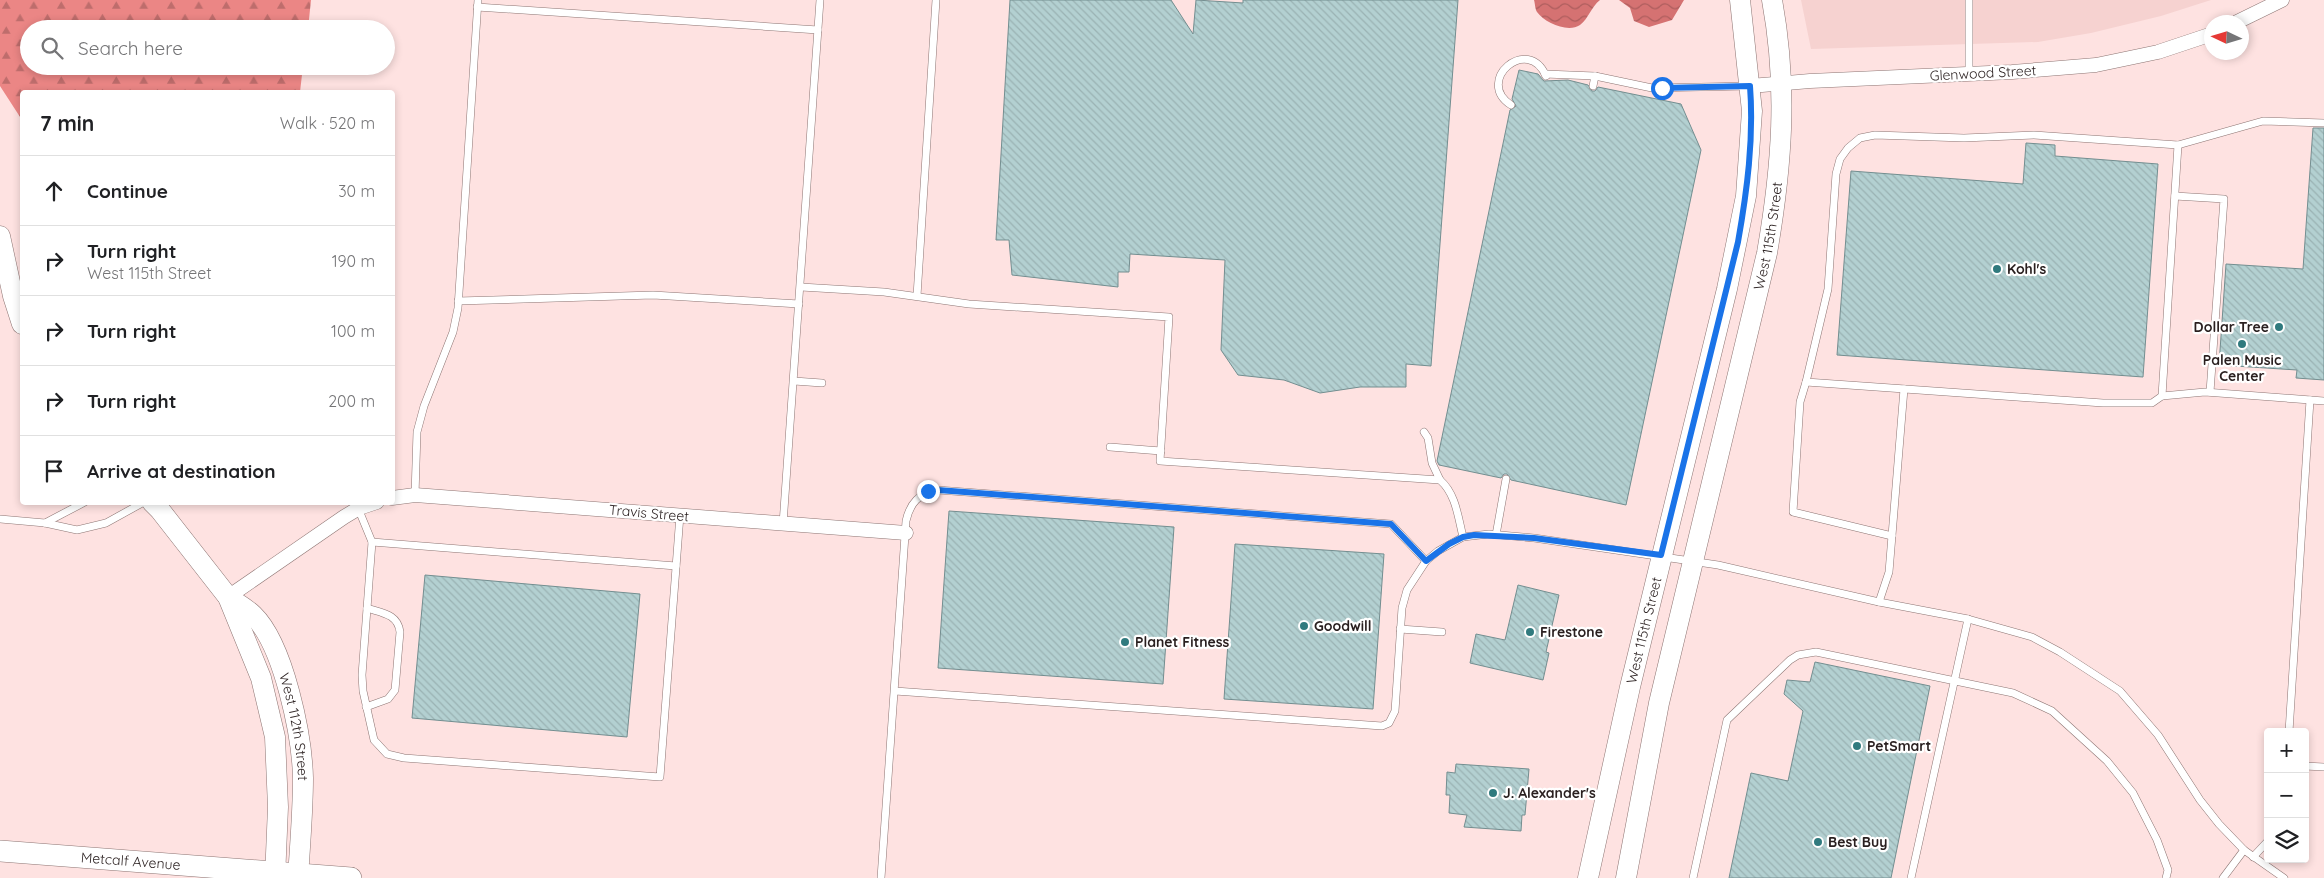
<!DOCTYPE html>
<meta charset="utf-8">
<style>
body{margin:0;font-family:Quicksand,sans-serif;background:#f2f2f2;color:#202124}
.controls{position:absolute;right:15px;bottom:15px;display:grid;overflow:hidden;border-radius:5px;box-shadow:0 2px 8px #0003}
.controls button{width:45px;height:45px;display:grid;place-items:center;padding:0;border:0;border-bottom:1px solid #e0e0e0;background:#fff;color:#202124;font:25px sans-serif}
.compass{position:absolute;left:2204px;top:15px;width:45px;height:45px;border-radius:50%;background:#fff;box-shadow:0 2px 8px #0003;rotate:274deg}
.stop{position:absolute;width:15px;height:15px;margin:-11px;border:4px solid #1a73e8;border-radius:50%;background:#fff}
.stop.end{background:#1a73e8;border-color:#fff;box-shadow:0 1px 5px #0008}
.list{margin:0;padding:0;list-style:none}
h2{display:flex;justify-content:space-between;align-items:center;height:65px;margin:0;padding:0 20px;font-size:21px}
h2 small{font-size:16px;font-weight:400;color:#757577}
.list li{display:grid;grid-template-columns:32px 1fr auto;gap:15px;align-items:center;box-sizing:border-box;height:70px;padding:0 20px;border-top:1px solid #e0e0e0}
.list b{display:block;font-size:19px;white-space:nowrap}
.list p{margin:0;font-size:16px;white-space:nowrap;color:#757577}
.list em{font-size:16px;font-style:normal;color:#757577}
.icon{flex:none;width:28px;height:28px;fill:none;stroke:currentColor;stroke-width:2;stroke-linecap:round;stroke-linejoin:round}
.map{position:relative;flex:none;width:2324px;height:878px;overflow:hidden}
.search{position:absolute;background:#fff;box-shadow:0 2px 8px #0003;left:20px;top:20px;width:375px;height:55px;display:flex;align-items:center;gap:12px;box-sizing:border-box;padding:0 18px;border-radius:28px;color:#757577;font-size:19px}
.panel{position:absolute;background:#fff;box-shadow:0 2px 8px #0003;left:20px;top:90px;width:375px;height:415px;border-radius:5px}
.map>svg:first-child{display:block}
</style>
<div class="map">
<svg width="2324" height="878" viewBox="0 0 2324 878">
<defs>
<pattern id="forest-firs" width="22" height="20" patternUnits="userSpaceOnUse" patternTransform="scale(1.25)"><rect width="22" height="20" fill="#eb8685"/><path d="M5 1l3.5 6h-7zM16 11l3.5 6h-7z" fill="#be6d6c"/></pattern>
<pattern id="water-waves" width="16" height="10" patternUnits="userSpaceOnUse" patternTransform="scale(1.25)"><rect width="16" height="10" fill="#d57272"/><path d="M0 5q4-4 8 0t8 0" fill="none" stroke="#ad5d5d"/></pattern>
<pattern id="building-back-hatch" width="6" height="6" patternUnits="userSpaceOnUse" patternTransform="scale(1.25)"><rect width="6" height="6" fill="#b3d0d1"/><path d="M-1 5l2 2M0 0l6 6M5-1l2 2" fill="none" stroke="#9ab2b3"/></pattern>
</defs>
<rect width="100%" height="100%" fill="#fee2e1"/>
<path fill="#f6d2d0" d="M1801,0H2211L2161,16L2091,33L2038,42L1811,49Z"/>
<path fill="url(#forest-firs)" d="M0,0H311L308,29H29V66H303L300,92H22V127V120L0,86Z"/>
<g fill="url(#water-waves)">
<path d="M1534,0H1600C1591,7 1589,18 1580,25C1568,33 1545,23 1537,12C1535,9 1535,3 1534,0Z"/>
<path d="M1619,0H1684L1672,20L1649,27L1634,21L1630,8Z"/>
</g>
<g fill="url(#building-back-hatch)" stroke="#738e90">
<path d="M1010,0H1171L1193,34L1196,0L1243,3V0H1458L1431,366L1406,364V387H1360L1320,393L1284,380L1238,375L1221,350L1225,260L1130,254L1129,272H1118V287L1012,275L1009,240H996Z"/>
<path d="M1519,70L1538,74L1544,81L1568,80L1588,85L1592,91H1595L1598,87L1681,104L1701,150L1626,505L1511,480L1507,474H1504L1501,478L1439,465L1437,461L1510,110L1516,106L1512,99Z"/>
<path d="M2313,128H2324V380L2296,378L2297,370L2219,365L2226,264L2303,269Z"/>
<path d="M2026,143L2055,145V156L2158,164L2143,377L1837,355L1851,171L2023,184Z"/>
<path d="M949,511L1174,527L1163,684L938,668Z"/>
<path d="M1235,544L1384,554L1373,709L1224,699Z"/>
<path d="M425,575L640,594L627,737L412,718Z"/>
<path d="M1518,585L1559,595L1546,652L1549,653L1543,680L1470,663L1476,634L1505,640Z"/>
<path d="M1815,662L1930,686L1891,878H1729L1751,773L1788,781L1803,711L1784,694L1787,680L1810,682Z"/>
<path d="M1456,764L1529,769L1525,815H1522L1521,831L1464,827L1467,815L1449,813L1450,795H1446L1447,772L1455,773Z"/>
</g>
<g fill="none" stroke-linecap="round" stroke-linejoin="round">
<defs>
<g id="lane">
<path d="M477,7L818,30"/>
<path d="M1545,74L1595,76L1652,88L1749,86"/>
<path d="M1969,74V0"/>
<path d="M1593,86L1595,76"/>
<path d="M1511,105C1474,81 1528,34 1546,76"/>
<path d="M2324,123L2263,121L2178,145L2034,135L1964,138L1875,135L1860,138L1848,148L1840,159L1836,174L1828,289L1806,382L2103,403H2152L2162,396L2205,392L2324,401"/>
<path d="M2175,196L2224,199L2210,392"/>
<path d="M801,287L884,292L969,304L1169,317L1160,461L1440,480C1456,494 1458,517 1463,537"/>
<path d="M917,296L936,0"/>
<path d="M458,301L653,295L799,304"/>
<path d="M794,381L822,383"/>
<path d="M1806,382L1800,402L1793,512L1892,536"/>
<path d="M2162,396L2178,145"/>
<path d="M1424,432L1428,438L1432,463L1440,480"/>
<path d="M1110,447L1161,451"/>
<path d="M415,495L417,432L424,406L453,332L458,308L478,0"/>
<path d="M358,508L372,542L362,675L363,691L374,740L387,754L404,758L660,777L680,515"/>
<path d="M0,519L45,523L77,530L106,523L144,502"/>
<path d="M45,523L85,502"/>
<path d="M783,524L820,0"/>
<path d="M1496,535L1506,479"/>
<path d="M372,542L676,566"/>
<path d="M1879,602L1889,572L1904,389"/>
<path d="M1400,629L1442,632"/>
<path d="M895,691L1382,726L1389,723L1395,711L1402,608L1407,590L1426,561L1438,551L1463,537L1489,534L1534,538L1718,565L1879,602L1968,619L2032,637L2060,652L2120,691L2158,735L2200,800L2219,824L2244,850L2284,878"/>
<path d="M366,707L388,699L395,690L400,632C398,614 382,613 367,608"/>
<path d="M2289,732L2310,400"/>
<path d="M2305,766L2324,767"/>
<path d="M2253,857L2268,841"/>
<path d="M881,878L906,521C910,503 919,493 938,490L1391,524L1426,561"/>
<path d="M1693,878L1727,720L1790,660L1798,655L1816,652L2013,693L2052,711L2107,761L2133,793L2157,840L2168,870L2166,878"/>
<path d="M1911,878L1968,619"/>
<path d="M2223,878L2244,850"/>
</g>
<g id="street">
<path d="M2237,22L2282,0"/>
<path d="M1750,86L1810,81L2012,72L2096,65L2158,52L2212,34"/>
<path d="M392,498L415,495L906,533"/>
<path d="M228,597L344,517L359,508L377,502"/>
</g>
<g id="secondary">
<path d="M0,236L13,296L22,324"/>
<path d="M152,502L160,510L228,597L261,678L275,737L278,807L275,878"/>
<path id="s1" d="M228,597C236,603 246,608 253,615C284,645 302,736 303,778C303,811 300,845 298,878"/>
<path id="s2" d="M1588,878L1630,687L1727,289L1746,196L1752,111L1740,0"/>
<path id="s3" d="M1626,878L1659,703L1767,253C1782,166 1788,87 1772,0"/>
</g>
<g id="primary">
<path id="s4" d="M0,851L351,878"/>
</g>
</defs>
<use href="#lane" stroke="#8d7573" stroke-width="8"/>
<use href="#street" stroke="#8d7573" stroke-width="15"/>
<use href="#secondary" stroke="#8d7573" stroke-width="21"/>
<use href="#primary" stroke="#8d7573" stroke-width="22"/>
<use href="#lane" stroke="#fff" stroke-width="7"/>
<use href="#street" stroke="#fff" stroke-width="14"/>
<use href="#secondary" stroke="#fff" stroke-width="20"/>
<use href="#primary" stroke="#fff" stroke-width="21"/>
</g>
<g fill="none" stroke-linecap="round" stroke-linejoin="round">
<path stroke="#1a73e8" stroke-width="6" d="M928,491L938,490L1391,524L1426,561L1449,544L1463,537L1474,535L1534,538L1661,555L1738,242C1747,191 1754,139 1750,86L1662,88"/>
</g>
<g fill="#307a7e" stroke="#fff" stroke-width="2">
<circle cx="1997" cy="269" r="5"/>
<circle cx="2279" cy="327" r="5"/>
<circle cx="2242" cy="344" r="5"/>
<circle cx="1304" cy="626" r="5"/>
<circle cx="1530" cy="632" r="5"/>
<circle cx="1125" cy="642" r="5"/>
<circle cx="1857" cy="746" r="5"/>
<circle cx="1493" cy="793" r="5"/>
<circle cx="1818" cy="842" r="5"/>
</g>
<g text-anchor="middle" dominant-baseline="central" stroke-width="4.5" stroke-linejoin="round" paint-order="stroke">
<g font-size="14" fill="#291f1f" stroke="#fff">
<text transform="translate(1983 73) rotate(-3)">Glenwood Street</text>
<text stroke="none"><textPath href="#s3" startOffset="658">West 115th Street</textPath></text>
<text transform="translate(649 513) rotate(5)">Travis Street</text>
<text stroke="none"><textPath href="#s2" startOffset="254">West 115th Street</textPath></text>
<text stroke="none"><textPath href="#s1" startOffset="152">West 112th Street</textPath></text>
<text stroke="none"><textPath href="#s4" startOffset="131">Metcalf Avenue</textPath></text>
</g>
<g font-size="14" font-weight="bold" fill="#291f1f" stroke="#fff" text-anchor="start">
<text x="2007" y="269">Kohl's</text>
<text x="2269" y="327" text-anchor="end">Dollar Tree</text>
<text x="2242" y="360" text-anchor="middle">Palen Music<tspan x="2242" dy="16">Center</tspan></text>
<text x="1314" y="626">Goodwill</text>
<text x="1540" y="632">Firestone</text>
<text x="1135" y="642">Planet Fitness</text>
<text x="1867" y="746">PetSmart</text>
<text x="1503" y="793">J. Alexander's</text>
<text x="1828" y="842">Best Buy</text>
</g>
</g>
</svg>
<div class="controls">
<button>+</button>
<button>−</button>
<button><svg class="icon" aria-label="layers" viewBox="0 0 24 24"><path d="M12 4l9 5-9 5-9-5zM3 14l9 5 9-5"/></svg></button>
</div>
<svg class="compass" viewBox="-18 -18 36 36"><path d="M0-13l5 13h-10z" fill="#e53935"/><path d="M0 13l5-13h-10z" fill="#757577"/></svg>
<div class="stop" style="left:1662px;top:88px"></div>
<div class="stop end" style="left:928px;top:491px"></div>
<div class="search"><svg class="icon" aria-label="search" viewBox="0 0 24 24"><circle cx="10" cy="10" r="6"/><path d="M15 15l6 6"/></svg>Search here</div>
<section class="panel">
<h2>7 min<small>Walk · 520 m</small></h2>
<ul class="list">
<li><svg class="icon" aria-label="ahead" viewBox="0 0 24 24"><path d="M12 20V5M6 11l6-6 6 6"/></svg><div><b>Continue</b></div><em>30 m</em></li>
<li><svg class="icon" aria-label="right" viewBox="0 0 24 24"><path d="M7 20v-9h11M14 6l5 5-5 5"/></svg><div><b>Turn right</b><p>West 115th Street</p></div><em>190 m</em></li>
<li><svg class="icon" aria-label="right" viewBox="0 0 24 24"><path d="M7 20v-9h11M14 6l5 5-5 5"/></svg><div><b>Turn right</b></div><em>100 m</em></li>
<li><svg class="icon" aria-label="right" viewBox="0 0 24 24"><path d="M7 20v-9h11M14 6l5 5-5 5"/></svg><div><b>Turn right</b></div><em>200 m</em></li>
<li><svg class="icon" aria-label="arrive" viewBox="0 0 24 24"><path d="M6 21V4h12l-3 4 3 4H6"/></svg><div><b>Arrive at destination</b></div></li>
</ul>
</section>
</div>
